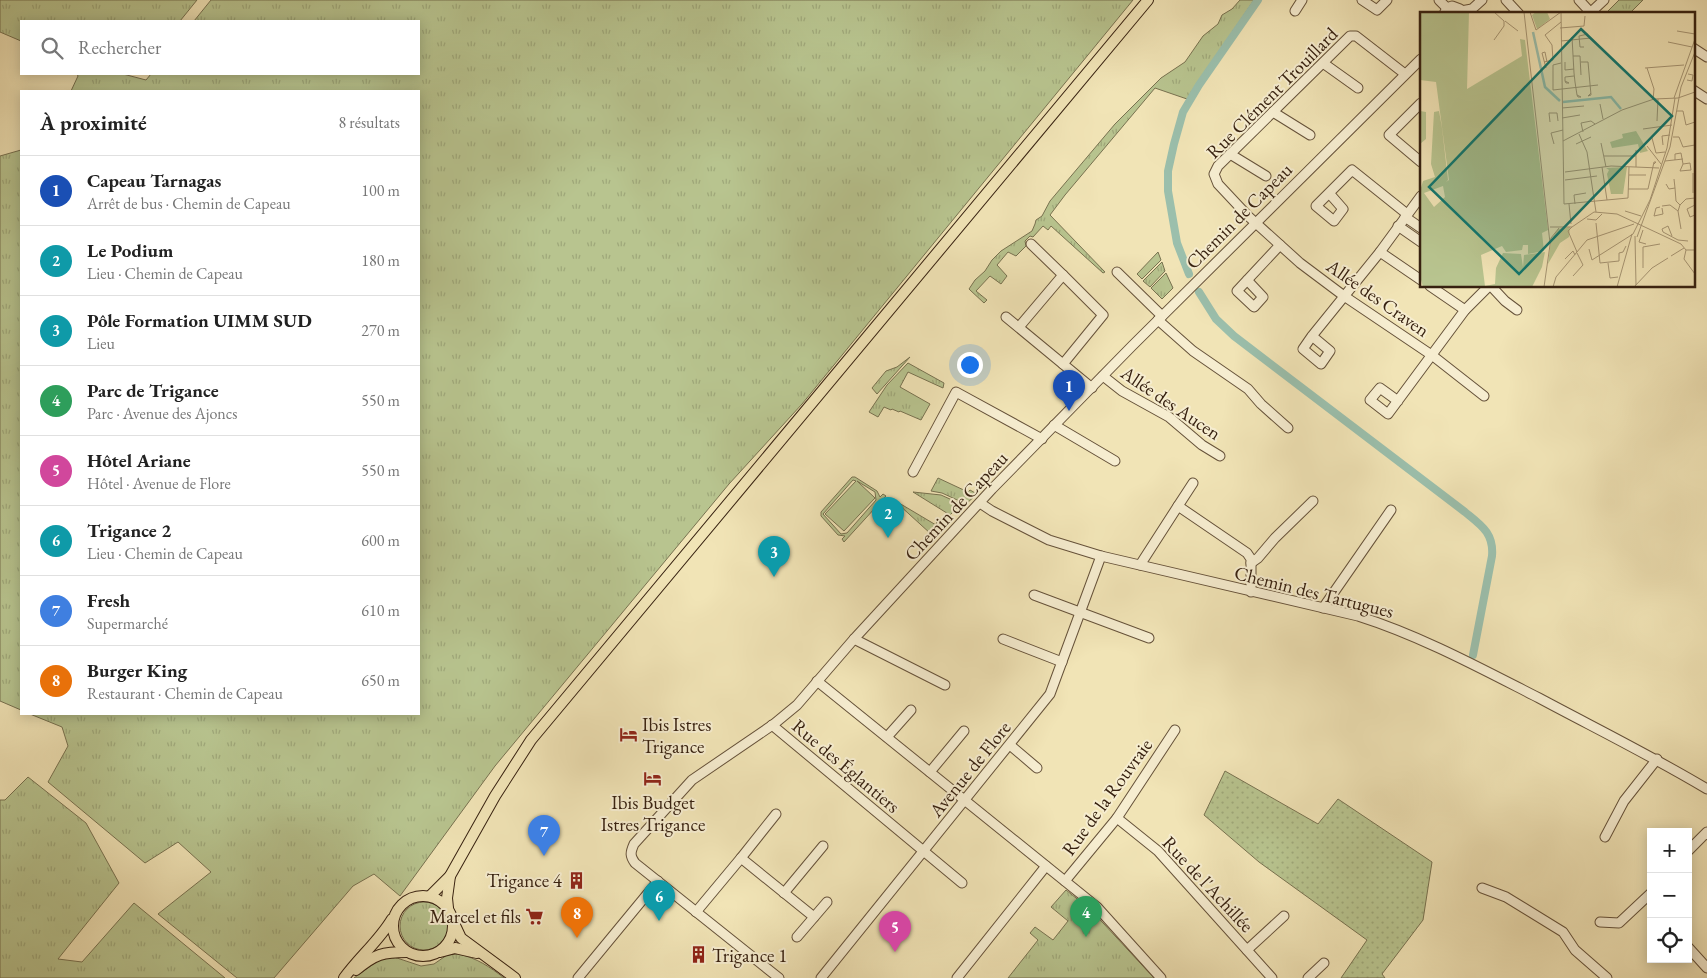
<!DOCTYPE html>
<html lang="fr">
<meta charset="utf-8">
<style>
body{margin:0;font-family:"EB Garamond",serif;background:#f6f6f6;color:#222}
.controls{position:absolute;right:15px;bottom:15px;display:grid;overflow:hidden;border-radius:0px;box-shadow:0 2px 12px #0003}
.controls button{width:45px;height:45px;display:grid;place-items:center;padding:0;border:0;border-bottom:1px solid #e0e0e0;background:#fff;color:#222;font:25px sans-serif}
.you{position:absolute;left:969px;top:364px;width:18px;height:18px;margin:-12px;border:4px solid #fff;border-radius:50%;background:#1a73e8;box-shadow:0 0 0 8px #1a73e833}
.badge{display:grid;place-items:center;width:32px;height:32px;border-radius:50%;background:#8f2418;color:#fff;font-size:16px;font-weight:700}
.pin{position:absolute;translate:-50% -41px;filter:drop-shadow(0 1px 2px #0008)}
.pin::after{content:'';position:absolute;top:26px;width:18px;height:15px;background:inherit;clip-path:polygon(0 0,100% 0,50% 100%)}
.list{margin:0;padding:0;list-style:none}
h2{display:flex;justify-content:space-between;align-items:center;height:65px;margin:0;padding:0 20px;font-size:21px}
h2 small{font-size:16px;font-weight:400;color:#767676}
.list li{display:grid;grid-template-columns:32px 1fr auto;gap:15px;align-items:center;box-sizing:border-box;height:70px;padding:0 20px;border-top:1px solid #e0e0e0}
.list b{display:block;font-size:19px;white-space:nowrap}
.list p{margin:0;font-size:16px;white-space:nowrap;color:#767676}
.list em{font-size:16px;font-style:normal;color:#767676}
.icon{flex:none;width:28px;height:28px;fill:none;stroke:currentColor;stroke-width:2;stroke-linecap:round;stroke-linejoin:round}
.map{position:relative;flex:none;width:1707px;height:978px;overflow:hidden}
.search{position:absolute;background:#fff;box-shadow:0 2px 12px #0003;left:20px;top:20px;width:400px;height:55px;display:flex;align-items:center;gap:12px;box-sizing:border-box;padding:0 18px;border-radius:0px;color:#767676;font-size:19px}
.panel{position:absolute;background:#fff;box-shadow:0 2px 12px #0003;left:20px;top:90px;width:400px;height:625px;border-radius:0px}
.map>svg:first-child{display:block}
</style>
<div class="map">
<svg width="1707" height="978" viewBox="0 0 1707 978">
<defs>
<pattern id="grass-tufts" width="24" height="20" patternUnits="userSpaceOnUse" patternTransform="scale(1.25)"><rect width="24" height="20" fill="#b8c48f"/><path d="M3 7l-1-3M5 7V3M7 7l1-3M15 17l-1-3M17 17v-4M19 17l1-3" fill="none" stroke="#9fa87a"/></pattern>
<pattern id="garden-dots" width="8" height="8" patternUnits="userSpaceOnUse" patternTransform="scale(1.25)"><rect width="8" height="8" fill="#b8c48f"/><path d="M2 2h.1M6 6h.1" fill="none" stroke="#9fa87a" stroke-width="1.8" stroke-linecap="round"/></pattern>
</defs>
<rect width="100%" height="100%" fill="#f1e4b6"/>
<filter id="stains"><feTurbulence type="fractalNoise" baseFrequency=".004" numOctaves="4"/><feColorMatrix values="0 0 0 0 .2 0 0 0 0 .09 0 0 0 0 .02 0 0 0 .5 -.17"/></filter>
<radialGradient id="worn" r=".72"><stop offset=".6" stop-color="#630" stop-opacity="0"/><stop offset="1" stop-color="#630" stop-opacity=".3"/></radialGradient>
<g fill="url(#grass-tufts)" stroke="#787250">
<path d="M0,0H197L180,21H21V41L0,32Z"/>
<path d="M211,0H1133L802,404L729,484L495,766L400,896L374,874L353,886L274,978H237L158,914L211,872L178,842L145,863L48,782L68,746L62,727L30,714H419V91H71L78,76L77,74H123L146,80L151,74H419V21H194Z"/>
<path d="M1240,0H1254L1187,99L1155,88L1065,195L1050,215L1105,272L1103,273L1051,226L1048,230L1043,226L1033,237L1030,236L1025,241L1026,246L1016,256L1008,252L997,265L1007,276L1001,284L990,276L976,291L987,300L984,303L970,290L969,289L975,280L985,271L992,260L1001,251L1032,231L1035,224L1036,220L1042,216L1050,201L1115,124L1161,78L1185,62L1203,36L1218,24L1222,15L1232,9Z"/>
<path d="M1619,0H1643L1629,14H1605Z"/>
<path d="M21,150V710L0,701V156Z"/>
<path d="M1158,252L1161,260L1142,279L1137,274Z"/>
<path d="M1162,262L1165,271L1150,287L1143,281Z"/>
<path d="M1166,273L1173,288L1162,299L1151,288Z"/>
<path d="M910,357L877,394L872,388L886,371L897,367Z"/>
<path d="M908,363L944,383L943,388L908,372L900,387L930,404L921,420L900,411L899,412L892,409L891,410L884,407L878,417L869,412L887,385Z"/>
<path d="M938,478L968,492L970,490L977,494L966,504L942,493L931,491Z"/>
<path d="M913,492L941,495L961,504L950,515Z"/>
<path d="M899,503L936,525L937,520L942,523L931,534L898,504Z"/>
<path d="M28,777L86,823L119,883L58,959L82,962L134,903L225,978H0V800H5Z"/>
<path d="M1066,890L1091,910L1154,978H1008L1038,940L1030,933L1035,927L1053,940L1068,921L1051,907Z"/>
<circle cx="424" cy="926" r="24"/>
<path d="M458,954C477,958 490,967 504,978H354L379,960L394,957L421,966L434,964L447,955Z"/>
</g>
<path fill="url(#garden-dots)" stroke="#787250" d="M1225,771L1318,824L1338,799L1432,862L1423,920L1382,974L1385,978H1341L1367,940L1259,862L1204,815Z"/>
<path fill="#b8c48f" stroke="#787250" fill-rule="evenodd" d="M852,477H855L877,491L880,497L883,494L886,496L844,542L842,539L845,536L838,535L821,516V512ZM853,480L856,481L825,514L844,531L875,498L857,481L875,492L876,500L847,533L841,534L823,514Z"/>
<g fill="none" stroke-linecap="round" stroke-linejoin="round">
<g stroke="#9bbfac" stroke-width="8">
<path d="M1189,274L1177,243L1168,191V171L1174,144L1183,112L1199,85L1258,0"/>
<path d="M1199,292L1216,319L1234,336L1465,512C1481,525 1494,533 1492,556L1473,655"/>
</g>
<defs>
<g id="minor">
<path d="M1362,0L1377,10L1387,0"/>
<path d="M1439,0L1447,8"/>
<path d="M1506,0L1519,14"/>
<path d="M1579,0L1592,14"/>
<path d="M1295,11L1302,0"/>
<path d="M1461,11L1472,9L1482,0"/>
<path d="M1444,14L1447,8L1452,6L1460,9L1462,14"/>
<path d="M1589,14L1604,0"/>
<path d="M1693,48L1707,57"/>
<path d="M1323,63L1358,88"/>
<path d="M1405,74L1356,36H1350L1218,166L1214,174L1218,184L1248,216L1300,263L1344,296L1433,356L1484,396"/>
<path d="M1693,90L1707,99"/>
<path d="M1421,103L1389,135L1421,162"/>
<path d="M1273,112L1310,135"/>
<path d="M1230,154L1266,176"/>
<path d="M1329,193L1343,209L1334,221L1316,206L1352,170L1407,214"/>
<path d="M1405,217L1421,228"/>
<path d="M1398,226L1421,242"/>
<path d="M1031,244L1063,275"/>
<path d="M1380,252L1421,280"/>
<path d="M1117,272L1162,316"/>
<path d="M1247,280L1263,297L1254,307L1237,291L1280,245"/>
<path d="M1430,286L1465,310"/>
<path d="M1491,286L1505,301L1517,310"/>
<path d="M1006,317L1092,388"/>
<path d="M1158,320L1193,351L1248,389L1261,404L1288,428"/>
<path d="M1019,327L1063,275L1103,315L1063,364"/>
<path d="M1312,336L1330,351L1321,364L1303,349L1312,336L1380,252L1421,196"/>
<path d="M1103,376L1122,391L1169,417L1202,445L1220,456"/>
<path d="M1398,401L1380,388L1370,400L1388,414L1465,310L1489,286"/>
<path d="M1054,425L1115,461"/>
<path d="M913,472L956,392L1042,439"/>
<path d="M980,503L992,511L1049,540L1101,556L1358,616C1421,636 1480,668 1539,698C1595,728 1652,756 1707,789"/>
<path d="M1178,506L1193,483"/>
<path d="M1251,563L1258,558L1275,538L1313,501"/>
<path d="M1140,565L1178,506L1247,553L1251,559V592"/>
<path d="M1034,595L1149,638"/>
<path d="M1323,608L1391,510"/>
<path d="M854,639L945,685"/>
<path d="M1003,639L1062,662"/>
<path d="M817,681L1097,907L1161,978"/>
<path d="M772,725L962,883"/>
<path d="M887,737L911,710"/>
<path d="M1010,745L1037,768"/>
<path d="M930,772L964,731"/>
<path d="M1117,818L1158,851L1272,978"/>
<path d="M1605,837L1624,801L1657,759"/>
<path d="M1688,851L1707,832"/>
<path d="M741,858L776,814"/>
<path d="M1065,881L1117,818L1175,730"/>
<path d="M1482,888L1506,897L1563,932L1575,950L1607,978"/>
<path d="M784,893L823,846"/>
<path d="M696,912L741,858L814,917"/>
<path d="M1600,922L1619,923L1651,893"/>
<path d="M797,937L827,902"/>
<path d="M1688,947L1707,968"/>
<path d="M1247,950L1284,916"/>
<path d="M578,978L658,881"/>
<path d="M779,978L635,863C630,856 630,853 634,844L692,780L774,724L797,705L854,639L992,489L1132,346L1421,59"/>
<path d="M821,978L1050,694L1101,556"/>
<path d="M957,978L1046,866"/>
<path d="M1308,978L1324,963"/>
</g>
<g id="major">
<circle cx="423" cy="926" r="30"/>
<path d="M430,896L450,876L495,796L531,740L1148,0"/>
<path d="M448,908L447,898L450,876"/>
<path d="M454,923L461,938L515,978"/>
<path d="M440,952L455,948L477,953"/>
<path d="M356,970C375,954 383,952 407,952"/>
<path d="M344,978C359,957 379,941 392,919"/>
</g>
</defs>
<use href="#minor" stroke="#66523a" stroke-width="11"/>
<use href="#major" stroke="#372110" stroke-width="12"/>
<use href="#minor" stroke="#f6edd0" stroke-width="9"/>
<use href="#major" stroke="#f1e4b6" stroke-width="10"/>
</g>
<defs>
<symbol id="hotel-bare" viewBox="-9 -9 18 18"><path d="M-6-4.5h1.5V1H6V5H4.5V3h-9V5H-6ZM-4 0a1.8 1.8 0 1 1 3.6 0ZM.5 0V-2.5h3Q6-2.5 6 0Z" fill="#8f2418" stroke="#f6edd0" stroke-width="2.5" paint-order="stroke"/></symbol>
<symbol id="building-bare" viewBox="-9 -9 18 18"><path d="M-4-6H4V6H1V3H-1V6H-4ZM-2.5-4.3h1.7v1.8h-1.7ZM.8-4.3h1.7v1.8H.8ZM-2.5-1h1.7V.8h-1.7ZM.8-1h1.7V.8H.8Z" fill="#8f2418" stroke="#f6edd0" stroke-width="2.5" paint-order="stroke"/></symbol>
<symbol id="supermarket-bare" viewBox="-9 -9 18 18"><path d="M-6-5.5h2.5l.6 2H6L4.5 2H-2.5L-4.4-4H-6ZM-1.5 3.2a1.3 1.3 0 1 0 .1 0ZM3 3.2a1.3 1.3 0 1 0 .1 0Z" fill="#8f2418" stroke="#f6edd0" stroke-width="2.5" paint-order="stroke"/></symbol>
</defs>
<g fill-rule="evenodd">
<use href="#hotel-bare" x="616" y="722" width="25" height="25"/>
<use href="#hotel-bare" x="640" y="766" width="25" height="25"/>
<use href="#building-bare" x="564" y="868" width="25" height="25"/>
<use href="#supermarket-bare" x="522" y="904" width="25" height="25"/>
<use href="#building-bare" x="686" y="942" width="25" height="25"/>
</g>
<g text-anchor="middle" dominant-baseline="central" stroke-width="4" stroke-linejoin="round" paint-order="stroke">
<g font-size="19" fill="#372110" stroke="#f6edd0">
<text transform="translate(1272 93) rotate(-45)">Rue Clément Trouillard</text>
<text transform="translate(1239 216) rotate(-45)">Chemin de Capeau</text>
<text transform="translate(1378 298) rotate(35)">Allée des Craven</text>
<text transform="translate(1171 403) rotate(34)">Allée des Aucen</text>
<text transform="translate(956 506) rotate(-47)">Chemin de Capeau</text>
<text transform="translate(1314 592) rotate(14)">Chemin des Tartugues</text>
<text transform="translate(846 766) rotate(40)">Rue des Églantiers</text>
<text transform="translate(970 769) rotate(-51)">Avenue de Flore</text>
<text transform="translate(1107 797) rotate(-54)">Rue de la Rouvraie</text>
<text transform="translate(1208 884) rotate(47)">Rue de l'Achillée</text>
</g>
<g font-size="19" fill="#372110" stroke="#f6edd0" text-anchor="start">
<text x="642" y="724">Ibis Istres<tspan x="642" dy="22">Trigance</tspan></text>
<text x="653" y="802" text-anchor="middle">Ibis Budget<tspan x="653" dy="22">Istres Trigance</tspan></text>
<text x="562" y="880" text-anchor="end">Trigance 4</text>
<text x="521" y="916" text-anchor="end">Marcel et fils</text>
<text x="712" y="955">Trigance 1</text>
</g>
</g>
<g transform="translate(1420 12)">
<rect width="275" height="275" fill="#f1e4b6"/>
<path d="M1,0H49L47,77L102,44L100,27L105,28L128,218L122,221L124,239L108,242V233H103L102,238L86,240L82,234L61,243L65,274L75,272L76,256L83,241L101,242L103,255L104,243L125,240L122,255L112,275H3L0,264V179L3,169L15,165L11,152L14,100L19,99L22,116L28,168L26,170L29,168L16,70L0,68ZM23,174L25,185L14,195L4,181ZM116,0H127L130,7L117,17L112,3ZM0,99L6,100V127L0,132ZM207,155L203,182H191L187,162L189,158L186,156ZM150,215L149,225L140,231L128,252L131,228L138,217Z" fill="#b8c48f" fill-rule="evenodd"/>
<path d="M216,119L228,139L220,141L218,132L192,136L190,130L203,126L202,122Z" fill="#b8c48f"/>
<path fill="none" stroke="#9bbfac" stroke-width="2.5" d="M113,20L125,75L140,89M143,90L191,85L201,97"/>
<path fill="none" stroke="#a79674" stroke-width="1" d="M74,0L84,9V14L74,28M104,0L130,231M110,0L116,18L141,0M141,0L144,192L208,186M85,9L98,19M140,16L164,14L165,4M257,19L275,22M152,25L154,61L155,70L157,83L158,85H161L157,83M141,29L171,26M248,30L272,35M164,35H160L159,24L168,22M153,44H160L161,63M124,50L133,48L132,33L125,23L141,10M145,50V58L154,57M161,50H168L171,83L168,84L171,81M141,51L133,53V78L178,73M126,56L122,41L125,40L127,50M225,56L264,53M227,56L234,77L233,88M267,68L272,69L273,63L268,62M145,69L149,71H146L145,69V65L154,64M254,86L275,27M180,92L183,107M142,96L164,94M257,99H263L266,113L275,110M142,106L160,103M237,109L238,87M130,110L129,101H137L138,109M223,117L252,113M163,120L161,111L171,109L175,112M159,122L167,140L176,200M253,125H259L263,135L275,133M232,126L236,141L245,140M143,129L202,98L234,87L258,86L275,80M181,131L186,155M134,132L131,121L143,118M156,132L171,125M243,133L242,124L250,123M227,134L241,152M184,144H216M255,148V142L261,141L263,152L270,151L271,158L260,159L263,152M245,149L263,147M182,155L187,188M216,155V138M145,160L191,154L239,156M273,161V181M209,163H226M145,168L177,164M246,172L249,177L255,176L254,167M255,176L256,189L260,193L258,199M208,177H228L234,150H236L234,152M208,186L209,155M149,192L151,212M155,192L154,183L166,181M260,193L266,187L275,186M275,193L267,197L270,205L275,203M242,194L250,193L258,199M240,195L236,196L234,204L243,202L242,196M205,199L221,204M258,199L261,217M167,207L176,208L182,202M176,211L180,251L199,249V241L203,240L206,234M130,215H152L174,200L197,202L261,232L266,238H275M152,215L148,219L157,240M223,218L219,230L226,232M213,222L230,188L247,136L255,86M215,224L216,273M252,224L248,214L242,217L243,220L258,228L268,229M217,225L250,135L261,75L275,40M169,237L172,248L213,222M266,238L264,247L275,262M251,244L264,236M145,247L153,239L155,243M188,251L190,266L198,265M223,256V235L240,232M153,264L163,253L157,241M124,275L131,226L139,216M133,275L136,265L167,228L214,212M197,275L212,222M214,275L232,256L248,246"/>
<path fill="#0f766e" fill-opacity="0.15" stroke="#0f766e" stroke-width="2.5" d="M161,17L252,104L99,262L9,175Z"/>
<rect width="275" height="275" fill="none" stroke="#372110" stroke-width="2.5"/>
</g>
<rect width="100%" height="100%" filter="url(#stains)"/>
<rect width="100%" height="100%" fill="url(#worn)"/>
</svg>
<div class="controls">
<button>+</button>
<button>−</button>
<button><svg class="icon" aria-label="locate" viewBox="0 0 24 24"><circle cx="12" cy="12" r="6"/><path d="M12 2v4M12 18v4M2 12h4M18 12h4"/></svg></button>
</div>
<div class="you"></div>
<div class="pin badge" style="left:1069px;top:411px;background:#1a4fb4">1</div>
<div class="pin badge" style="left:888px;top:538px;background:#0f9aa8">2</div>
<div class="pin badge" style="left:774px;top:577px;background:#0f9aa8">3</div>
<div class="pin badge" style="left:1086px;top:937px;background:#2e9e5b">4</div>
<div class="pin badge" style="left:895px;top:952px;background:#d1479c">5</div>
<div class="pin badge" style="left:659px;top:921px;background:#0f9aa8">6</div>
<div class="pin badge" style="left:544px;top:856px;background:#3f7fe0">7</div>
<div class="pin badge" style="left:577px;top:938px;background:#e8710a">8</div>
<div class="search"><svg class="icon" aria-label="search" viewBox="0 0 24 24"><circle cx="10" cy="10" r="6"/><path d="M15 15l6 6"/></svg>Rechercher</div>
<section class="panel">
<h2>À proximité<small>8 résultats</small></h2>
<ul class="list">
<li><span class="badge" style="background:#1a4fb4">1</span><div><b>Capeau Tarnagas</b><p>Arrêt de bus · Chemin de Capeau</p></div><em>100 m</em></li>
<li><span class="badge" style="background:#0f9aa8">2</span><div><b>Le Podium</b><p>Lieu · Chemin de Capeau</p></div><em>180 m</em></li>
<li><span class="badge" style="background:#0f9aa8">3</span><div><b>Pôle Formation UIMM SUD</b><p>Lieu</p></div><em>270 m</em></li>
<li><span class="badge" style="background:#2e9e5b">4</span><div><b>Parc de Trigance</b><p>Parc · Avenue des Ajoncs</p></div><em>550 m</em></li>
<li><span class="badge" style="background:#d1479c">5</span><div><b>Hôtel Ariane</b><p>Hôtel · Avenue de Flore</p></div><em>550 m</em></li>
<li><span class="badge" style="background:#0f9aa8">6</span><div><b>Trigance 2</b><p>Lieu · Chemin de Capeau</p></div><em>600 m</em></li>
<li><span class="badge" style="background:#3f7fe0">7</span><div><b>Fresh</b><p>Supermarché</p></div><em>610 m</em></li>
<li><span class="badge" style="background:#e8710a">8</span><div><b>Burger King</b><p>Restaurant · Chemin de Capeau</p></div><em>650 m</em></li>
</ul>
</section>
</div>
